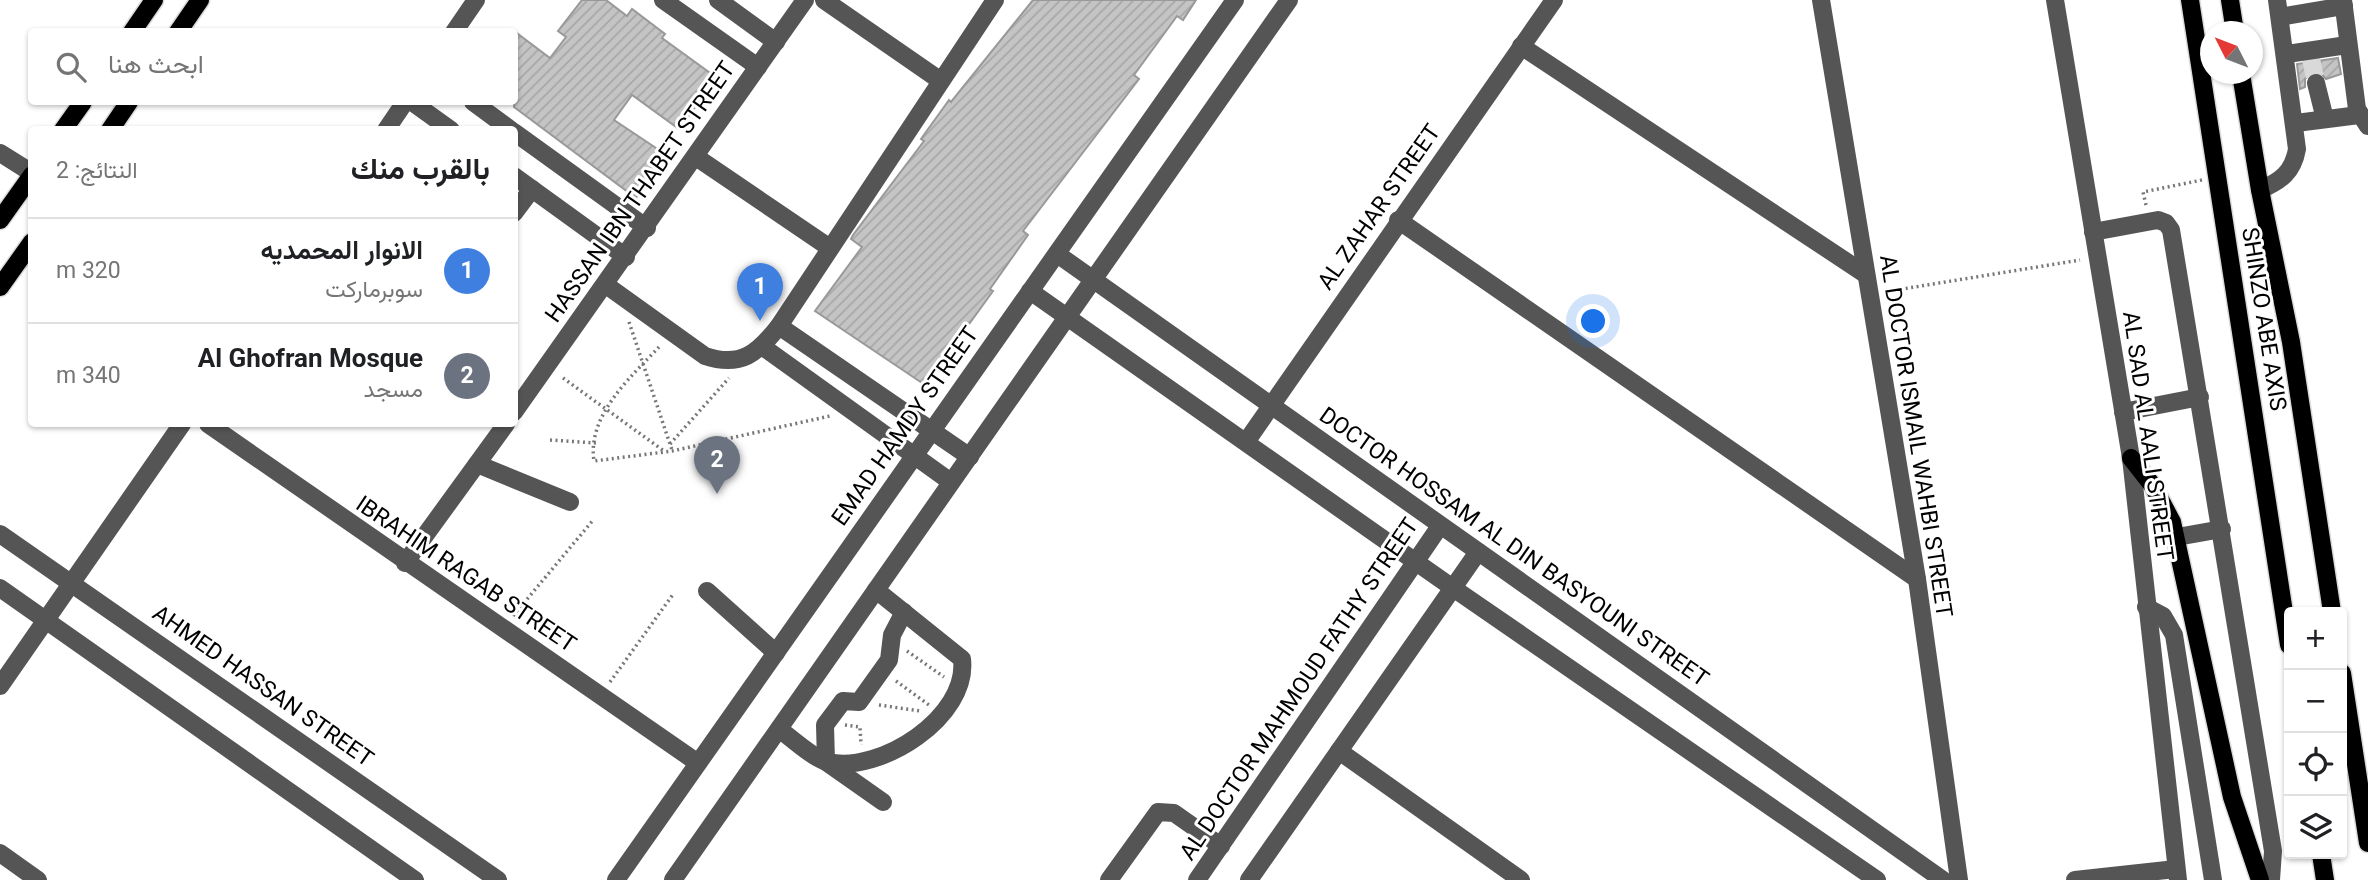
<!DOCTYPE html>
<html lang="ar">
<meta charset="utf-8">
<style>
body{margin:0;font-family:Roboto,Vazirmatn,sans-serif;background:#f6f6f6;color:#202124;direction:rtl}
.controls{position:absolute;right:21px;bottom:21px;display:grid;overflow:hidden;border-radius:7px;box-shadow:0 2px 5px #0004}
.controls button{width:63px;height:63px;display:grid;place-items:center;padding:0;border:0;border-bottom:2px solid #e0e0e0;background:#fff;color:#202124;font:35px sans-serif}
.compass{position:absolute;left:2200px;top:21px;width:63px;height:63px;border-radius:50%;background:#fff;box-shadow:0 2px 5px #0004;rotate:312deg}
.you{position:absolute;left:1594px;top:322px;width:24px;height:24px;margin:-18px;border:5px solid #fff;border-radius:50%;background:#1a73e8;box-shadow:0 0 0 10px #1a73e833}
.badge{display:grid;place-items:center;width:46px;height:46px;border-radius:50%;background:#0b8043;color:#fff;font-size:23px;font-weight:700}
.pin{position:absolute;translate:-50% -58px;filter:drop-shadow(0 2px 4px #0008)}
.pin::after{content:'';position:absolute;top:37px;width:24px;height:21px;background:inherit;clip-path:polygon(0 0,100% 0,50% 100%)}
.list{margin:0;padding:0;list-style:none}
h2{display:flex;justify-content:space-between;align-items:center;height:91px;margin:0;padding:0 28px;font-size:30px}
h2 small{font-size:23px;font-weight:400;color:#757577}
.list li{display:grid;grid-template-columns:46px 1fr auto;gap:21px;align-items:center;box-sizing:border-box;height:105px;padding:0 28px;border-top:2px solid #e0e0e0}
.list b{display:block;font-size:26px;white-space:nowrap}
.list p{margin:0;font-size:23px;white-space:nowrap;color:#757577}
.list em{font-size:23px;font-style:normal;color:#757577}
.icon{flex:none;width:38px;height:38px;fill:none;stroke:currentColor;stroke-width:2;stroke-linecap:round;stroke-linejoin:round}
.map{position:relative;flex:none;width:2368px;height:880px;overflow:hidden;direction:ltr}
.search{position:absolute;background:#fff;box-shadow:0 2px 5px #0004;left:28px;top:28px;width:490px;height:77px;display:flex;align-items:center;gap:18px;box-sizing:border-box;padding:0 24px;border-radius:7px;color:#757577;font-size:26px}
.panel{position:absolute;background:#fff;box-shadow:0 2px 5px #0004;left:28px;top:126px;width:490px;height:301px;border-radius:7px;direction:rtl}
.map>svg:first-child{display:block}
</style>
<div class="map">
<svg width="2368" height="880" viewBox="0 0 2368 880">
<defs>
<pattern id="building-hatch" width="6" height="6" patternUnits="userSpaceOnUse" patternTransform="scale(1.75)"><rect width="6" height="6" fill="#c4c4c4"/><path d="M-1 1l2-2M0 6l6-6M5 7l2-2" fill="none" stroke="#a7a7a7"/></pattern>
</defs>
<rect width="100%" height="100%" fill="#fff"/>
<g fill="url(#building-hatch)" stroke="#999" stroke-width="2">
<path d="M582,0H606L627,16L632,9L665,34L662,38L717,78L679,129L632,95L614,120L665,154L636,198L514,107V31L550,58L566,37L558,31Z"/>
<path d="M1033,0H1196L1183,20L1177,16L1134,75L1139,79L1023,231L1028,235L990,289L993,291L925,385L815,311L862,247L851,239L853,235L924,141L921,139L949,100L951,102Z"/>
<path d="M2338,58L2341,74L2326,79L2320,72H2313L2305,79V87L2300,89L2297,64Z"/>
</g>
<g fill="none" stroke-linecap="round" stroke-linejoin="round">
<path stroke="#d9d9d9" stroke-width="18" stroke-dasharray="18 9" stroke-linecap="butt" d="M2311,59L2316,83"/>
<defs>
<g id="major">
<path d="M2190,0L2289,645"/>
<path d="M2230,0L2235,32"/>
<path d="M132,32L154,0"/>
<path d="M178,32L200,0"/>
<path d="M2241,74L2260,190L2291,342L2332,612"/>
<path d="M63,130L83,102"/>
<path d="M110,130L129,102"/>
<path d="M0,220L32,175"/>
<path d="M0,287L32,242"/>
<path d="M2131,458L2153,486L2172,522L2232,797L2260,880"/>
<path d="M2342,673L2368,843"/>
<path d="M2321,854L2325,880"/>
</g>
</defs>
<use href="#major" stroke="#dbdbdb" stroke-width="21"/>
<g stroke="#777" stroke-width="3.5" stroke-dasharray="2 3.5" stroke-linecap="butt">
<path d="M2146,205L2143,192L2202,180"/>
<path d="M1884,292L2080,260"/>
<path d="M629,322L672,450"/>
<path d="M659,347C631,377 587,415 594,461L672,451L830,416"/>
<path d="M563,378L664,451"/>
<path d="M550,440L596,443"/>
<path d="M670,444L729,378"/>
<path d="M513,616L594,519"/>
<path d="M907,651L944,677"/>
<path d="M896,681L929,705"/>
<path d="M610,682L674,593"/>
<path d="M879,705L920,711"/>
<path d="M845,725L860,727L861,745"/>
</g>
<g stroke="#555" stroke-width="18">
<path d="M663,0L758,67"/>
<path d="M718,0L776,42"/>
<path d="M824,0L941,81"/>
<path d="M1821,0L1917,579L1959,880"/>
<path d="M2055,0L2131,458L2178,880"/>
<path d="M2343,0L2357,109L2368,126"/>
<path d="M2280,17L2344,6"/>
<path d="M454,32L476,0"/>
<path d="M1521,46L1865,274"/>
<path d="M2287,54L2347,45"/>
<path d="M2316,83L2325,119"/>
<path d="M412,102L451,130"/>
<path d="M473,102L511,130"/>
<path d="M2296,123L2359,115"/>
<path d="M386,130L405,102"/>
<path d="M514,132L647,228"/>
<path d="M0,153L32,173"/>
<path d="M696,157L830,248"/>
<path d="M514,176L626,257"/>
<path d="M2260,190C2281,181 2293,172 2297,149L2277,0"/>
<path d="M514,213L532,189"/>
<path d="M1398,220L1917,579"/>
<path d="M2093,232L2158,220L2166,223L2171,230L2273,851L2271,880"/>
<path d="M1057,254L1943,880"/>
<path d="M606,285L705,356C741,368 758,353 779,326L995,0"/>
<path d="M1030,291L1453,588L1877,880"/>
<path d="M779,326L970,457"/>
<path d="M763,347L951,482"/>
<path d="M514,412L805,0"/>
<path d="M2123,412L2200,397"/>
<path d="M208,424L698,763"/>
<path d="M1246,442L1554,0"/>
<path d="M477,464L570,502"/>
<path d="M0,534L498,880"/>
<path d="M2177,537L2222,529"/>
<path d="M405,563L506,424"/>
<path d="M0,588L415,880"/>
<path d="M707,591L776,653"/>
<path d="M2146,607L2163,616L2174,635L2213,880"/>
<path d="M0,686L182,424"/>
<path d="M779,729C790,737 815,760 828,762C880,774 969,717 962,659L876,590"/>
<path d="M1339,751L1521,880"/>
<path d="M883,802L826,762L825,725L843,701L859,702L889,660L892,635L904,612"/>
<path d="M0,853L38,880"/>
<path d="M616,880L1235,0"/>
<path d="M673,880L1289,0"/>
<path d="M1109,880L1158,812L1174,813L1221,846"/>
<path d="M1197,880L1440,526"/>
<path d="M1249,880L1478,552"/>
<path d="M2075,880L2176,869"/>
</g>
<use href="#major" stroke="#000" stroke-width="18"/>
</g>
<g text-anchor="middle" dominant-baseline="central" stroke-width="6" stroke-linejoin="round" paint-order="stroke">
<g font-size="23" fill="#000" stroke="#fff">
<text transform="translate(640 192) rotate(-55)">HASSAN IBN THABET STREET</text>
<text transform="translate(1379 207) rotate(-55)">AL ZAHAR STREET</text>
<text transform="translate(2264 319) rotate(81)">SHINZO ABE AXIS</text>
<text transform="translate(905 426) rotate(-55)">EMAD HAMDY STREET</text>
<text transform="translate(1916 436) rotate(81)">AL DOCTOR ISMAIL WAHBI STREET</text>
<text transform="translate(2148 436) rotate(82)">AL SAD AL AALI STREET</text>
<text transform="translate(1514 547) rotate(35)">DOCTOR HOSSAM AL DIN BASYOUNI STREET</text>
<text transform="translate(466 574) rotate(34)">IBRAHIM RAGAB STREET</text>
<text transform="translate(263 686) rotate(35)">AHMED HASSAN STREET</text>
<text transform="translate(1299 689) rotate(-56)">AL DOCTOR MAHMOUD FATHY STREET</text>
</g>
</g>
</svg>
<div class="controls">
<button>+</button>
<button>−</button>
<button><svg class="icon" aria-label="locate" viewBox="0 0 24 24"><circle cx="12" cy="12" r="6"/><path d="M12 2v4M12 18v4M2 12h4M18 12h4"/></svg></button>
<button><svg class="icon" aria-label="layers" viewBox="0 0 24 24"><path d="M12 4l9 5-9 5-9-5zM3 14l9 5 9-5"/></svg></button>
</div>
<svg class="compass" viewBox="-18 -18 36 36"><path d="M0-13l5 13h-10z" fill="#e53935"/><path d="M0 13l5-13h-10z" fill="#757577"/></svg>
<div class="you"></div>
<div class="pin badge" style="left:760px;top:321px;background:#3f7fe0">1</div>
<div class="pin badge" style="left:717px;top:494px;background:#6b7280">2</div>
<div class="search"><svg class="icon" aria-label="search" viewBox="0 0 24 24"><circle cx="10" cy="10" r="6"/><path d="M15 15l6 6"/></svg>ابحث هنا</div>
<section class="panel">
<h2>بالقرب منك<small>النتائج: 2</small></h2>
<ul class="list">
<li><span class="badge" style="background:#3f7fe0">1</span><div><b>الانوار المحمديه</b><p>سوبرماركت</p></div><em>320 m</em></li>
<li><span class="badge" style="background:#6b7280">2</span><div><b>Al Ghofran Mosque</b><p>مسجد</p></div><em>340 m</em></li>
</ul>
</section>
</div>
